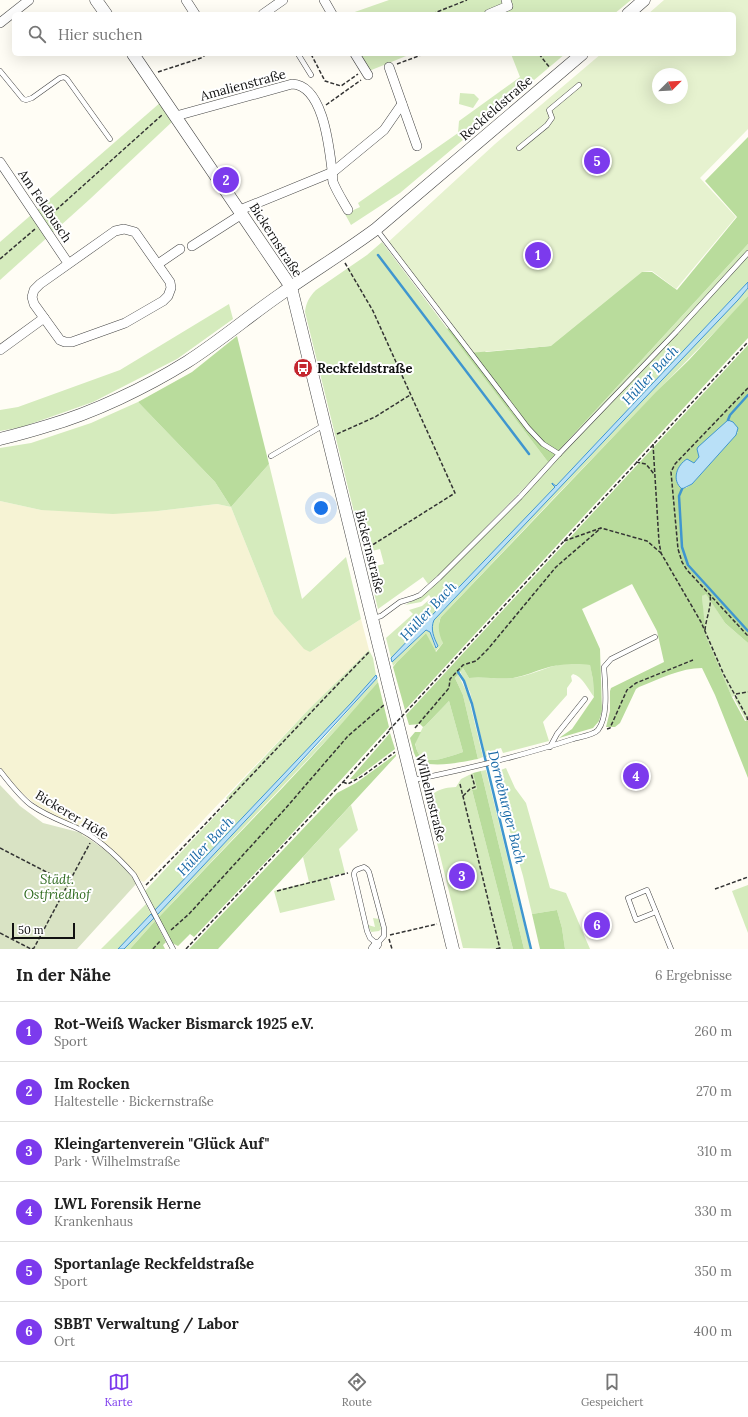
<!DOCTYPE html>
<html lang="de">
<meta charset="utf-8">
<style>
body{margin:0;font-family:Lora,serif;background:#f6f6f6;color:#222}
.compass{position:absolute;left:652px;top:68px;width:36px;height:36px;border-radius:50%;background:#fff;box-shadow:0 4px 16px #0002;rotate:66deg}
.scale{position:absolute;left:12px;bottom:10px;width:63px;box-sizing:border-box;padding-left:4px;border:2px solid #111;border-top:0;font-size:11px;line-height:14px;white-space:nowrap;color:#111;-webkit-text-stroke:3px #fff;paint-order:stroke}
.you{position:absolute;left:321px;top:508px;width:14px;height:14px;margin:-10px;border:3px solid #fff;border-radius:50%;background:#1a73e8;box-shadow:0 0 0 6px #1a73e833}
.badge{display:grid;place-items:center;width:26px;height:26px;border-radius:50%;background:#7c3aed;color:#fff;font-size:13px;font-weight:700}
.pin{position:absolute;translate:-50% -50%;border:2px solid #fff;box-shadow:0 1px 4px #0006}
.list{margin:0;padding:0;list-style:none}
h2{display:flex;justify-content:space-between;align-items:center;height:52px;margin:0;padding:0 16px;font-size:17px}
h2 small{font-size:13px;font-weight:400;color:#767676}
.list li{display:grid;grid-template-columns:26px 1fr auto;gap:12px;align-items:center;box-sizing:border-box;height:60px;padding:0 16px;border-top:1px solid #e0e0e0}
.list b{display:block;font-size:15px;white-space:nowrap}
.list p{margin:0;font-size:13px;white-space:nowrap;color:#767676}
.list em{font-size:13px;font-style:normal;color:#767676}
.icon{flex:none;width:22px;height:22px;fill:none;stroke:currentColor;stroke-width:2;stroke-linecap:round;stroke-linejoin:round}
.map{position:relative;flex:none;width:748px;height:949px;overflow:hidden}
.search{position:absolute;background:#fff;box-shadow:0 4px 16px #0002;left:12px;right:12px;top:12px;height:44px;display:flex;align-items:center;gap:10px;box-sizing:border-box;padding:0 14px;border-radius:6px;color:#767676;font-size:15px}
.sheet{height:412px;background:#fff}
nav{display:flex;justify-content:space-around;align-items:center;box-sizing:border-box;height:56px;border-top:1px solid #e0e0e0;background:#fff;font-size:11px;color:#767676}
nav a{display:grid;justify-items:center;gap:2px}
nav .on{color:#7c3aed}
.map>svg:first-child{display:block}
</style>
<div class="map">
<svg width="748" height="949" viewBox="0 0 748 949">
<rect width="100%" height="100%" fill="#fffdf5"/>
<path fill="#f6f3d4" d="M0,501L41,510L158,511L217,504L231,507L274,614L310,652L361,619L369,650L309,709L144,882L139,880L136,884L128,871L95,842L81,834L84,831L41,809L22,793L0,769Z"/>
<g fill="#d5ebbd">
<path d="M389,0H631L614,14H349Z"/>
<path d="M359,54H411L369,71Z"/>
<path d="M511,54H565L400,193L351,225L345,214L360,207L358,203L458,133L459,121L520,77Z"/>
<path d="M460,93L474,94L479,99L473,108L459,104Z"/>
<path d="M161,102L174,120L90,199L0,280V242Z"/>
<path d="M382,242L548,462L748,244V282L556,486L552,483L555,487L391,658L386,638L413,614L409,610L422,606L431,598L429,595L421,602L405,605L419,597L437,583L538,481L534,478L445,569L428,584L423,577L378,609L368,568L384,564L380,549L364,553L305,312C306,303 309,297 316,290L367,255Z"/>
<path d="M748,288V296L734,312L552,500L441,617L439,622L443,643L435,652L426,633L393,666L392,662L426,630L430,632L435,647L438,646C434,638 430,629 434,620Z"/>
<path d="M229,304L233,319L177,359L93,402L22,427L0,431V410L18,407L120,370Z"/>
<path d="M138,402L215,482L231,507L269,464L302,599L346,557L361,619L310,652L304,649L274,614L231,507L217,504L158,511L113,514L41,510L0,501V448L31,443L91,423Z"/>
<path d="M706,593L725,623L748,643V724L734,698L739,694L732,697L705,637L702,596Z"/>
<path d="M369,650L373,658L376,675L352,702L154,911L144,892L229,801L226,798L309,709Z"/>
<path d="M561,664H590L593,680L594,697C588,689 582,676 573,674L571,676L572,681L567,688V695L543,722L549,741L503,753L501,748L497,749L498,754L486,757L470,692L460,671L463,668L469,678C484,676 498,680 513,678C529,676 544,668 561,664Z"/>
<path d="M458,674L468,695L483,757L478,759L463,695L455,678Z"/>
<path d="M377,678L378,682L354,711L158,918L157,915L324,738Z"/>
<path d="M449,701L463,752C453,755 428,766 420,756C417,752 416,747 415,743L423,727L425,726Z"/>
<path d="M506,768L515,788L526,803L550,888L566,893L590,949H565L562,928L557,910L532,914L523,876L502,804L498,771Z"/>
<path d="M486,770L530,949H524L481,771Z"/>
<path d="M473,773L477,789L472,790L513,949L463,948L429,811C427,792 439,788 456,787L461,779Z"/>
<path d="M351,805L358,830L339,849L345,873L329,877L335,900L280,913L274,891L309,882L303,857Z"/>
<path d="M748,885V933L732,891Z"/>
<path d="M146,904L151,914L118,949H101Z"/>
<path d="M154,918L155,921L130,949H124Z"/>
<path d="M373,918L379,919L381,929L379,931L371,932L368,925L375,927Z"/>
</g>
<g fill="#b9dc9c" fill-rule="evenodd">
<path d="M748,137V244L548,462L447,329L452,326L486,352L550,346L641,272H652L677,290L737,217L705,181Z"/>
<path d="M748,296V338L405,710L393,667L397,662L426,633L436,652L443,643C439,635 437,626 441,617L656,392L689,360Z"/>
<path d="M237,336L269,464L231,507L215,482L138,402L192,372Z"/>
<path d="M748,345V643L725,623L706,594L702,596L706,637L732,697L745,721H748V778L715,695L702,668C681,668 659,679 639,687L636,689L620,723L615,727H606L610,711V691L611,688L664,662L657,631L632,584L582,609L600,649L602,711L599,721L593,728L559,738L572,729L594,697L593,680L590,665C578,663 558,664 546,668C535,671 525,676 513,678C498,680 484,676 469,678L463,668L455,678L463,695L478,759C462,762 431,769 417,760L414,753L410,738L415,732H421L415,744C416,747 417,752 420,756C428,766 453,755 463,752L449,701L425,726L423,727L420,724L409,725L406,715ZM738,432L692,484L686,488L679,486L677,474L692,462L694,463L699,457L697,449Z"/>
<path d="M378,682L389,727L276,851L194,937L190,934L178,946L172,943L158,918C232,840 308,764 378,682Z"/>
<path d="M390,733L395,749L355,779H350Z"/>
<path d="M396,754V756L218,949H189L337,793L356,783Z"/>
<path d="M481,771L524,949H513L472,790L477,789L473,773Z"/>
<path d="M557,910L562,928L565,949H540L532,914Z"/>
<path d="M155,921L166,942L163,945L165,949H130Z"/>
</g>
<path fill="#d9e3c4" d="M0,785L20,806L43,823L82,833V835C99,844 128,866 136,884L77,949H0Z"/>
<path fill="#e6f2cf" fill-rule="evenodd" d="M664,0H748V129L700,178L736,217L676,289L652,271L642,272L551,346L469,353L385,245L495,144L601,54H734V14H648ZM658,74H682V98H658Z"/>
<g fill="#b9e0f7" stroke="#3f96cf">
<path d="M748,282V288L738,300L434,620C430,629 434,638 438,646L436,648L430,632L426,630L392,662L391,658L555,487L552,484V483L556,486Z"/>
<path d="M728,420L733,422L738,428L736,435L692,484L682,489C671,480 677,465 687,459L694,463L699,457L697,449L698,447Z"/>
<path d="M376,675L377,678L292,771L157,915L154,911L352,702Z"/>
<path d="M151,914L154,918L124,949H118Z"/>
</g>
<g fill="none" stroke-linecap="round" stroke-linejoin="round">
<g stroke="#3f96cf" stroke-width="2.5">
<path d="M378,255L529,454"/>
<path d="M728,420L730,415L748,395"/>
<path d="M682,489L679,496L682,547L688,565L748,631"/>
<path d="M458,672L464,681L472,704L531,949"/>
</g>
<defs>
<g id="service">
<path d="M298,54L311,75"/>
<path d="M0,71L23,99L26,100L32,98L60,78L64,77L67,79L110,139"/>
<path d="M519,148L547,125L552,118L549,110L579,85"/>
<path d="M377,230L528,428L543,444L559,454L676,332L748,253"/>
<path d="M271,456L324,425"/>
<path d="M374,618L381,616L400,602L413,598L420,595L439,578L520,497L559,454"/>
<path d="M550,747L557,734L585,699"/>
<path d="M0,771C9,782 20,797 31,805C45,815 59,820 75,827C97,837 118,857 134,875L173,949"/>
<path d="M413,780C467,769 521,756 573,739C580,737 594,735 598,730C609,716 605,684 604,667L611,659L655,637"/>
<path d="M364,867L367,869L369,872L384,928V936L377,944L370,938L367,931L354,875C354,869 359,869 364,867Z"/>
<path d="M647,890L656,912L636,920L628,898Z"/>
<path d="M656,912L671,949"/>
</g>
<g id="minor">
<path d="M186,0L195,14"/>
<path d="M324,0L332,14"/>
<path d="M263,14L283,0"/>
<path d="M489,14L508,6L506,0"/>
<path d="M0,23L29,0"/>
<path d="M355,54L368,75"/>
<path d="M389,67L417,146"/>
<path d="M176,116L292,84C323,85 329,146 332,170C333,174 332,178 333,182C337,192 343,201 348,210"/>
<path d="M0,162L68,263"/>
<path d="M240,210L333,172L384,130L402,104"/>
<path d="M124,229L135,232L170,282L171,288L168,296L163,301L125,323L72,342H65L60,340L34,304L32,297L34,290L40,284L115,231Z"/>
<path d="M192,246L242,214"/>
<path d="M158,264L180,249"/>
<path d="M0,350L44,318"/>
<path d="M373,949L377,944"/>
</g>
<g id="tertiary">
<path d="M96,0L106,14"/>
<path d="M628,14L644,0"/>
<path d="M133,54L291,287L453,949"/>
<path d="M0,439C16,435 31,431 47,426C93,413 147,387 187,362C220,341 249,316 281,294C312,272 345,252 376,229L582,54"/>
</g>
</defs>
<use href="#service" stroke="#444" stroke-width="5.5"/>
<use href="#minor" stroke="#444" stroke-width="10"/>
<use href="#tertiary" stroke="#444" stroke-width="13"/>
<g stroke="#333" stroke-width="1.5" stroke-dasharray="4 2" stroke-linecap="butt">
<path d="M432,14L467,0"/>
<path d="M311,54L325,81L341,86L358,74"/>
<path d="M539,54L550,68"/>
<path d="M397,64L424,54"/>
<path d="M158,72L201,58L207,54"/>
<path d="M326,105L361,80"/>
<path d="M47,218L162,115"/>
<path d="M0,259L35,229"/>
<path d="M345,263L373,311L455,493L374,544L365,547"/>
<path d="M748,388L675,464L671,472L678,549L682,562L687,570L748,636"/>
<path d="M337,434L375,417L410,395"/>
<path d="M653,444L659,542L661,553L701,622L724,675L747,717L748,722"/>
<path d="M636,462L646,464L654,474"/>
<path d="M564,541L601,528L647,541L661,553"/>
<path d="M705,630C706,618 712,606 710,595"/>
<path d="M736,694L748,692"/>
<path d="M406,712L748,342"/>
<path d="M415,728L449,688L450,679L463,665L476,661L488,649L556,567L601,528"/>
<path d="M607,729L610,728L627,690L636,683L693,660"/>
<path d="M343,782L348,784L364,775L395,752"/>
<path d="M460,784L500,949"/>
<path d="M463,796L470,789L475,787L471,773"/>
<path d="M0,848L68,883"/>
<path d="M146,885C222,808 295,728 370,651"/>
<path d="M715,889L748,877"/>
<path d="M277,891L348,873"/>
<path d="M171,930L189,914L285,809L348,736L384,705"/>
<path d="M0,933L31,949"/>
<path d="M390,935L437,924"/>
<path d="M389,939L392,949"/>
<path d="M32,949L34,948L90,843"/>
<path d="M153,949L161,940"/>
<path d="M186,949L343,782L389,731"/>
<path d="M496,949L500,948"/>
</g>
<use href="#service" stroke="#fff" stroke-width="4.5"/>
<use href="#minor" stroke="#fff" stroke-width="9"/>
<use href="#tertiary" stroke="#fff" stroke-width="12"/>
<path stroke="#333" stroke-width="1.5" stroke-dasharray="4 2" stroke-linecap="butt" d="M389,730L406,712"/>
</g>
<defs>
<symbol id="bus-disc" viewBox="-11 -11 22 22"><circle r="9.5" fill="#c4262e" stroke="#fff"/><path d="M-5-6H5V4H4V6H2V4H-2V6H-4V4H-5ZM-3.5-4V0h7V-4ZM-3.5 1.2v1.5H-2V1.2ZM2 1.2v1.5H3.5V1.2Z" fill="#fff"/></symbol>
</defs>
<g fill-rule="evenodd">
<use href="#bus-disc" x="292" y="357" width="22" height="22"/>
</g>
<g text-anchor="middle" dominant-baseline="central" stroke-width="4" stroke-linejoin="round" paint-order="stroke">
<g font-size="13" fill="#111" stroke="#fff">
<text transform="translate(243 85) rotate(-15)">Amalienstraße</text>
<text transform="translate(496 108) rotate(-41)">Reckfeldstraße</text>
<text transform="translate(45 206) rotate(56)">Am Feldbusch</text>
<text transform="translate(276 240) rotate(57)">Bickernstraße</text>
<text transform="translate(370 552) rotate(76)">Bickernstraße</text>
<text transform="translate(431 798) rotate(76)">Wilhelmstraße</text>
<text transform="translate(72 815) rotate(31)">Bickerer Höfe</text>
</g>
<g font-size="13" font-weight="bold" fill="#111" stroke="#fff" text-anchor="start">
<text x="317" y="368">Reckfeldstraße</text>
</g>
<g font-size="13" font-style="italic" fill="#2f6b1f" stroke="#fff">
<text x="57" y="879">Städt.<tspan x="57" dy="15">Ostfriedhof</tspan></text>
</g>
<g font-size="14" font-style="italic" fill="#1768a6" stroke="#fff">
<text transform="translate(650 375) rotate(-47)">Hüller Bach</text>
<text transform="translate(428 611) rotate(-47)">Hüller Bach</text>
<text transform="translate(507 807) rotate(76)">Dorneburger Bach</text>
<text transform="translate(205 846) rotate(-47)">Hüller Bach</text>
</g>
</g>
</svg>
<svg class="compass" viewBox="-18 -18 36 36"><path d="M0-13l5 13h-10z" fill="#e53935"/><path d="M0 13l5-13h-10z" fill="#767676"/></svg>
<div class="scale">50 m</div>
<div class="you"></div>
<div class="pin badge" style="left:538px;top:255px">1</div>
<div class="pin badge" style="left:226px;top:180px">2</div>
<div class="pin badge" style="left:462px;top:876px">3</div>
<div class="pin badge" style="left:636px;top:776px">4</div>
<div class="pin badge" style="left:597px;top:161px">5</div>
<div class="pin badge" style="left:597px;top:925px">6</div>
<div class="search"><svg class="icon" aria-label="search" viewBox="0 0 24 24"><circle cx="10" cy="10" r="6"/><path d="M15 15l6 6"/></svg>Hier suchen</div>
</div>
<section class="sheet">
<h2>In der Nähe<small>6 Ergebnisse</small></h2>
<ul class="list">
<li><span class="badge">1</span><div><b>Rot-Weiß Wacker Bismarck 1925 e.V.</b><p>Sport</p></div><em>260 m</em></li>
<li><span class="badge">2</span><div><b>Im Rocken</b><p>Haltestelle · Bickernstraße</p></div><em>270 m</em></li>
<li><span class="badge">3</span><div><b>Kleingartenverein &quot;Glück Auf&quot;</b><p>Park · Wilhelmstraße</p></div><em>310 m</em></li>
<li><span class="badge">4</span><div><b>LWL Forensik Herne</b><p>Krankenhaus</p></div><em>330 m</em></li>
<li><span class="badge">5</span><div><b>Sportanlage Reckfeldstraße</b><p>Sport</p></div><em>350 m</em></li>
<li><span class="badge">6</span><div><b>SBBT Verwaltung / Labor</b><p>Ort</p></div><em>400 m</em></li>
</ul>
</section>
<nav>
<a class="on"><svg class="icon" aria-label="map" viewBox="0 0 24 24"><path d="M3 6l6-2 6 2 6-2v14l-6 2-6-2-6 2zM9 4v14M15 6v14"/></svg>Karte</a>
<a><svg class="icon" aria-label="directions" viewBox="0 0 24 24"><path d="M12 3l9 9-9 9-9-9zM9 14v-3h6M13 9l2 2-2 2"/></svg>Route</a>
<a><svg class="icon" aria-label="saved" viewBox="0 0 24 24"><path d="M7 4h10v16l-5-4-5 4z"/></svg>Gespeichert</a>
</nav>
